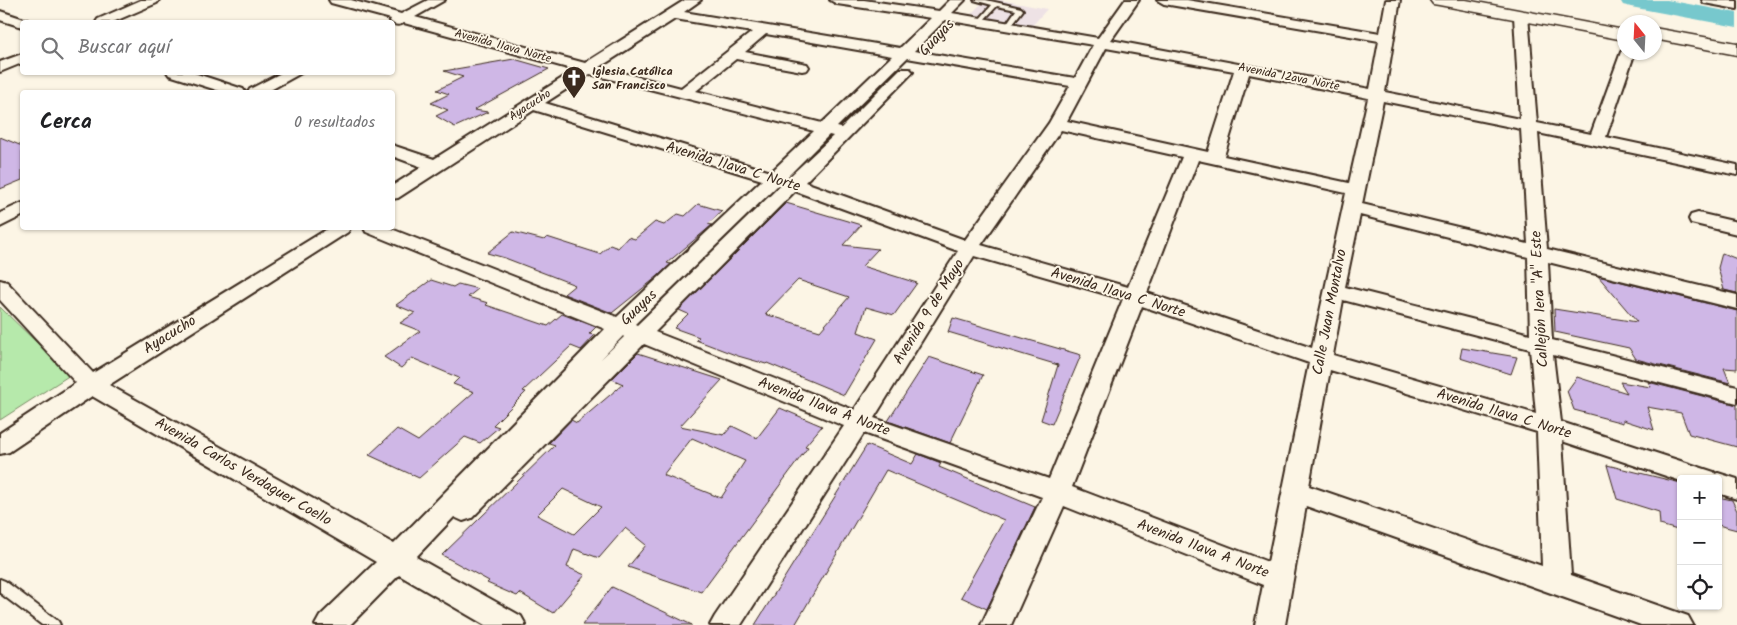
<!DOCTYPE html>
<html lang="es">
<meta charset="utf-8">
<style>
body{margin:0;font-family:Kalam,sans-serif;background:#f2f2f2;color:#202124}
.controls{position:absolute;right:15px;bottom:15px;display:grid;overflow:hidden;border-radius:5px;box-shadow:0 1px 4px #0004}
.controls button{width:45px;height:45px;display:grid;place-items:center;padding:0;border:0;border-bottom:1px solid #e0e0e0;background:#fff;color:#202124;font:25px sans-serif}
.compass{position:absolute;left:1617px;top:15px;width:45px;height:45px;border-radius:50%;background:#fff;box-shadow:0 1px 4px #0004;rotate:342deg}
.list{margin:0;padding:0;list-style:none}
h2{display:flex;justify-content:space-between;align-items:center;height:65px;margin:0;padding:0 20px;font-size:21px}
h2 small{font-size:16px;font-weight:400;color:#757577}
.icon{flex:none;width:28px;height:28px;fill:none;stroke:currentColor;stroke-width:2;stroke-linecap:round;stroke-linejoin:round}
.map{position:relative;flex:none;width:1737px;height:625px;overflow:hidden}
.search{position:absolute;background:#fff;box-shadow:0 1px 4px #0004;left:20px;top:20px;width:375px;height:55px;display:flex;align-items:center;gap:12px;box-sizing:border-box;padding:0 18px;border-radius:5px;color:#757577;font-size:19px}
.panel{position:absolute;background:#fff;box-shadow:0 1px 4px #0004;left:20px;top:90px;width:375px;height:140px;border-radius:5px}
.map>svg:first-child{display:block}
</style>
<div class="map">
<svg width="1737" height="625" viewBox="0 0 1737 625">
<rect width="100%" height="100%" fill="#fcf5e5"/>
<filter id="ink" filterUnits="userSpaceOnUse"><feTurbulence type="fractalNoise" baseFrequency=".02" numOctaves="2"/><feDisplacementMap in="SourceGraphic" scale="10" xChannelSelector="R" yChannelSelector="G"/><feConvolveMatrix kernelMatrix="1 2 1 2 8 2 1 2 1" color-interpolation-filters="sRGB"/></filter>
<g filter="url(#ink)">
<path fill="#eee2e5" d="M985,0H1001L1047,9L1032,26L971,14Z"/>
<path fill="#b6e9ab" stroke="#788a64" d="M0,307L70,375L0,420Z"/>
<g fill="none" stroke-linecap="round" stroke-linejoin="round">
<path fill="#77c8cd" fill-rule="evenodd" d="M1620,0H1667L1737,13V27L1631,7L1623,5Z"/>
</g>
<g fill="#cfb7e6" stroke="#3b2a1e" fill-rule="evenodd">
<path d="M514,59L549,69L474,110L488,112L455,127L436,116L448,110L431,103L449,94L437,90L463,77L444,71Z"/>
<path d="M0,137L22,146V180L0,189Z"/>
<path d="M786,203L861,225L843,245L878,249L862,266L917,283L894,315L866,307L858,332L877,339L844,395L767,363L766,364L738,356L696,340L699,337L674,328L688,314L679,310ZM798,280L849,297L820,331L765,314Z"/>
<path d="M698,204L722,211L708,224L712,225L705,231L667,263L671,264L657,277L612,313L564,294L575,285L505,258L487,253L513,232L544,240L547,237L600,254L610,245L618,248L628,237L635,239L655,222L664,225L678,214L685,216Z"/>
<path d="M1722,253L1737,259V293L1724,290L1718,268Z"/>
<path d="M1598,276L1737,311V369L1724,368L1730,383L1636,359L1629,348L1555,332L1554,309L1637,322Z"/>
<path d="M431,280L453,287L458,284L478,289L468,297L488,303L486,305L548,326L562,314L596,327L589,334L595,335L581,350L571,346L523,391L526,392L493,425L499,427L480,443L465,437L419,478L369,455L397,429L418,441L474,392L453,384L459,378L412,358L401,368L384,357L420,331L400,323L415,313L396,305Z"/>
<path d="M953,318L1081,355L1052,424L1041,420L1058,365L948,332Z"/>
<path d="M1462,348L1517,357L1511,374L1460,358Z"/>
<path d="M638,353L722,380L680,426L724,435L732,426L757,438L780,408L822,426L805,446L808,447L701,592L628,567L646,545L625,528L599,558L574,549L567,567L585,575L553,613L520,593L517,596L487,583L489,581L442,555L555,445L549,443L571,420L577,423L623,384L612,379ZM692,438L745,461L721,498L663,475ZM563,489L601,507L574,534L537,515Z"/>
<path d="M929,357L983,375L950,443L888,421Z"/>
<path d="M1577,377L1627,393L1620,382L1651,387L1648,382L1737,405V447L1689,434L1681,413L1647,407L1654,430L1623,420V423L1574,410L1567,391Z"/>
<path d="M867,445L912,464L918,454L941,463L939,467L1035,507L987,609L961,597L1004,520L886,470L795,625H755Z"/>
<path d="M1607,465L1681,483V531L1660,525L1659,512L1617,499Z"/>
<path d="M1718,497L1732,500L1737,511V530L1718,525Z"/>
<path d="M612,587L692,625H582Z"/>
</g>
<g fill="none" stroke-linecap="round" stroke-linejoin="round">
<defs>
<g id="service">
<path d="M974,0H986L1021,8L1023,10L1010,27L1005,26L1016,10L997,6L981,23L978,21L992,5Z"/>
<path d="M0,579L5,581L58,621L60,625H42L0,593Z"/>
</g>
<g id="minor">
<path d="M141,0H159L157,3L113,22H96L98,19Z"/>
<path d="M329,0H351L401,14L428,0H445L415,17L585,63L685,0H701L684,12L900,48L931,18L837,4L830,0H864L939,11L950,0H965L952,13L1098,38L1125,0H1139L1111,40L1370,89L1379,41L1164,4L1157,0H1187L1380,33L1386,0H1400L1385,92L1520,119L1514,16L1521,12L1528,16L1537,123L1591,134L1621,52L1624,49V52H1635L1606,137L1737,165V175L1538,133L1547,249L1737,295V309L1548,262L1552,340L1737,387V403L1553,355L1561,422L1714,472L1715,474L1718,473L1737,479V499L1718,493V479H1681V481L1562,441L1571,575L1688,616L1693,625H1641L1306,506L1285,625H1255L1263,585L1064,506L1011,625H981L1042,497L864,433L741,625H710L715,616L844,426L644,344L472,518L463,521L454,517L416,557L521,616L526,625H485L399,575L350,625H315L320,616L376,562L92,396L9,452L0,454V433L76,383L0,300V280L7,282L93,373L329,228H350L348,232L109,385L394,544L605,329L366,232L364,228H389L617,317L762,180L534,110L398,198L392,199V186L422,167L392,156V145L434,159L575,70L404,23C398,26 394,25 390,21L391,19L331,3ZM675,19L752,32L681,88L600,67ZM945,20L1093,45L1075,78L914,51ZM766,34L892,56L822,123L696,91L736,59L802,71L807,70L809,67L807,64L745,52ZM1106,48L1234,71L1208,152L1067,121ZM907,58L1070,86L1049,123L965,240L805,182L910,75L913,72L910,69H900L841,128L837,127ZM590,74L814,131L771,172L545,103ZM1249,74L1368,98L1349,183L1224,156ZM1383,101L1521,129L1528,244L1362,204ZM1061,130L1182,157L1128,287L981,245ZM829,135L833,136L789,177H787ZM1198,160L1346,193L1312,348L1147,293ZM778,185L780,186L637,325L635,324ZM795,191L958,251L854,410L655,332ZM1360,215L1528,257L1530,334L1345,287ZM974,256L1123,299L1049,479L874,418ZM1343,300L1530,349L1536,414L1333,355ZM1142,306L1309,363L1268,562L1072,487ZM623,336L624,337L601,359ZM1330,370L1537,432L1542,566L1309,486Z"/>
<path d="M1702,0L1737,1V9L1704,3Z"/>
<path d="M0,11L27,20L29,22H22V27L0,20Z"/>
<path d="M22,54V63L0,72V62Z"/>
<path d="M167,72H191L243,89L245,92H223L169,75Z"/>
<path d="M283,72H303L267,92H248L250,89Z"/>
<path d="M22,203V216L0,227V213Z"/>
<path d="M1698,213L1737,222V234L1691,223L1689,219L1691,215Z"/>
</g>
<g id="secondary">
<path d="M1430,0H1466L1624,30V40L1439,5L1433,4Z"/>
<path d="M1654,28L1737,43V55L1654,39Z"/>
</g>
</defs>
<use href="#service" stroke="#3b2a1e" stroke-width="4"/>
<use href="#minor" stroke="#3b2a1e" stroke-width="4"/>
<use href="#secondary" stroke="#3b2a1e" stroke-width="3"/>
<use href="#service" fill="#fcf5e5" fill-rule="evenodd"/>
<use href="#minor" fill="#fcf5e5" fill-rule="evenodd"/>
<use href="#secondary" fill="#fcf5e5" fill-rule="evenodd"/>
</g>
</g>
<defs>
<symbol id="church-pin" viewBox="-11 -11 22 30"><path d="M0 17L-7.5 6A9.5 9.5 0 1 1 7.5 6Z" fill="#3b2a1e" stroke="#fcf5e5"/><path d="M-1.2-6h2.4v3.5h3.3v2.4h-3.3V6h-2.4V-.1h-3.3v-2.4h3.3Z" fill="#fff"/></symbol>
</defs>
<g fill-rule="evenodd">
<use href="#church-pin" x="560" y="64" width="28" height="38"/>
</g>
<g text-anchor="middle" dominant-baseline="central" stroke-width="4" stroke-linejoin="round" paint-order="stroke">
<g font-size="12" fill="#3b2a1e" stroke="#fcf5e5">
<text transform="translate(503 46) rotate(15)">Avenida 11ava Norte</text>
<text transform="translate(1289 77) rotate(11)">Avenida 12ava Norte</text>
<text transform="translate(530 105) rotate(-33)">Ayacucho</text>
</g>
<g font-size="12" font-weight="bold" fill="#3b2a1e" stroke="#fcf5e5" text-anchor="start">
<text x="592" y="71">Iglesia Católica<tspan x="592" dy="14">San Francisco</tspan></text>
</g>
<g font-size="15" fill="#3b2a1e" stroke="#fcf5e5">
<text transform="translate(937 38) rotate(-47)">Guayas</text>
<text transform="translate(733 167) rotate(17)">Avenida 11ava C Norte</text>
<text transform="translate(1118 293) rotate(17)">Avenida 11ava C Norte</text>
<text transform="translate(1540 299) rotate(-93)">Callejón 1era "A" Este</text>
<text transform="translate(639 308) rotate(-44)">Guayas</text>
<text transform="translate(929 312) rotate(-58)">Avenida 9 de Mayo</text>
<text transform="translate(1330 312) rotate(-79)">Calle Juan Montalvo</text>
<text transform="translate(170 335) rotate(-32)">Ayacucho</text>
<text transform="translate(824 407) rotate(21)">Avenida 11ava A Norte</text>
<text transform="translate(1504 414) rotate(17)">Avenida 11ava C Norte</text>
<text transform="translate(243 472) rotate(30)">Avenida Carlos Verdaguer Coello</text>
<text transform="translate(1203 549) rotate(21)">Avenida 11ava A Norte</text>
</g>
</g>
</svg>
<div class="controls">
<button>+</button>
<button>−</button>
<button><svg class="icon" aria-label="locate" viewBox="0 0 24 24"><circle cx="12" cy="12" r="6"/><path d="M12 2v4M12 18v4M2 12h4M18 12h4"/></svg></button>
</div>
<svg class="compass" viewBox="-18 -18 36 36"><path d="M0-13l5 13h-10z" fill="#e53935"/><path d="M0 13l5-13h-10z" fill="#757577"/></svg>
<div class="search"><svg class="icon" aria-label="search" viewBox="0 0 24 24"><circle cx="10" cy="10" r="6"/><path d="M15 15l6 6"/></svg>Buscar aquí</div>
<section class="panel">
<h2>Cerca<small>0 resultados</small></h2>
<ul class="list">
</ul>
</section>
</div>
